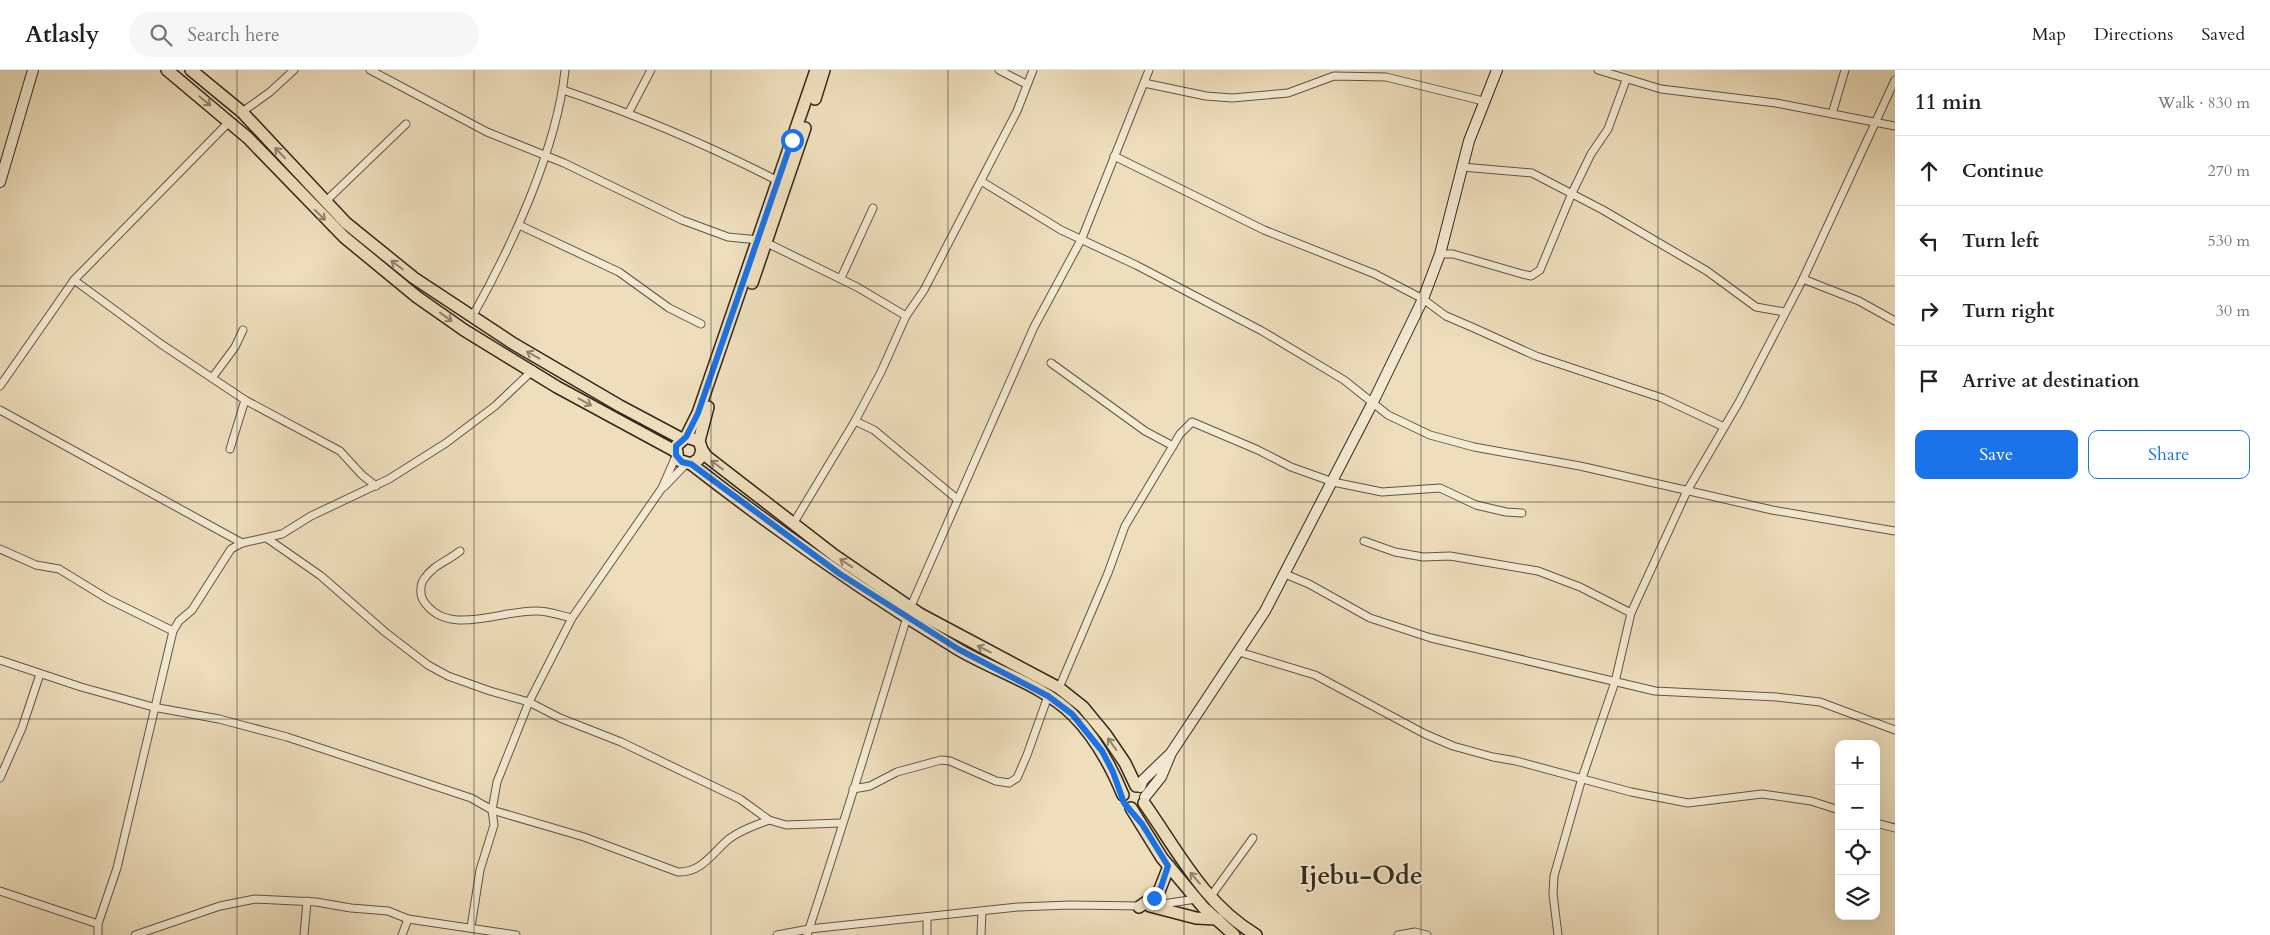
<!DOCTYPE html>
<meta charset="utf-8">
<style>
body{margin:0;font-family:Cardo,serif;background:#f6f6f6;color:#222}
.controls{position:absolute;right:15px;bottom:15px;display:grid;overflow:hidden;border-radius:10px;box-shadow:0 5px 20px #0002}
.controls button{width:45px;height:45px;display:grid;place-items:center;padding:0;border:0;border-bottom:1px solid #e0e0e0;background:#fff;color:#222;font:25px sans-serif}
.stop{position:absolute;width:15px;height:15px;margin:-11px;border:4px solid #1a73e8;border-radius:50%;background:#fff}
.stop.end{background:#1a73e8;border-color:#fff;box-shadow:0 1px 5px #0008}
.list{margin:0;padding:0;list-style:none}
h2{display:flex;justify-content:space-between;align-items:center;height:65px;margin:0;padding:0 20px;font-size:21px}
h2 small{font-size:16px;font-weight:400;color:#767676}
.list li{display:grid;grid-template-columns:32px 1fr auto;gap:15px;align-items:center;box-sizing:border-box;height:70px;padding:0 20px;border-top:1px solid #e0e0e0}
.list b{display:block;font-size:19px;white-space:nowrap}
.list em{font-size:16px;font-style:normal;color:#767676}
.actions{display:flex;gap:10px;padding:15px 20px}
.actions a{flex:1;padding:11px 0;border:1px solid #1a73e8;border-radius:10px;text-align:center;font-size:18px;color:#1a73e8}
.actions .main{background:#1a73e8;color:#fff}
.icon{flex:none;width:28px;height:28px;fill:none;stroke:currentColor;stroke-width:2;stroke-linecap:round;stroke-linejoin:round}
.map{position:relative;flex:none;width:1895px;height:865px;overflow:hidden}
header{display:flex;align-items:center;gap:30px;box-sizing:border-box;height:70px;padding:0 25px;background:#fff;border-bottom:1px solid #e0e0e0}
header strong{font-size:24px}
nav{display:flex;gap:28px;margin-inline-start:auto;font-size:18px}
.search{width:350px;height:45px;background:#f6f6f6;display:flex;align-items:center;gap:12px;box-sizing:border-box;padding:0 18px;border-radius:28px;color:#767676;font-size:19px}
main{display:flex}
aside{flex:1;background:#fff}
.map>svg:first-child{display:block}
</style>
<header>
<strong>Atlasly</strong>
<div class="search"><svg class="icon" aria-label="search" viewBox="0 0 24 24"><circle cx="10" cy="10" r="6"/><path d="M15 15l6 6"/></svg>Search here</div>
<nav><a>Map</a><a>Directions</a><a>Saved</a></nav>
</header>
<main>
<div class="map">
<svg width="1895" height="865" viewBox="0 0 1895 865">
<rect width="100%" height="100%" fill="#eedebc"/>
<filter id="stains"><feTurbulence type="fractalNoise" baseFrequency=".004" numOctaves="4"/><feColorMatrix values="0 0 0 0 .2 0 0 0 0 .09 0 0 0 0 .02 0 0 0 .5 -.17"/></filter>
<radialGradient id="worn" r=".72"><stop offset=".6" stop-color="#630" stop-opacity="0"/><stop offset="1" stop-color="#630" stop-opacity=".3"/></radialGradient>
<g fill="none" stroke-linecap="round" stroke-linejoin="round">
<defs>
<g id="street">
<path d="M370,0L487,62L564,93L682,150L728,167L759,170"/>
<path d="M999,0L1026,14"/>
<path d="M1598,0L1661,19L1776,33L1895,56"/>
<path d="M1144,13L1206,26L1232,28L1288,23L1334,6L1386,7L1483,31"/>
<path d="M563,20C637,45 708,75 778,111"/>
<path d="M242,42L270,22L294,0"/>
<path d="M629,42L651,0"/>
<path d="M1832,44L1845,0"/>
<path d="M1114,86L1264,160L1375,204L1423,229L1446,246L1474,258L1536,286L1662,328L1724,357"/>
<path d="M1462,97L1532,103L1603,140L1707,201L1756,237L1784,242"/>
<path d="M981,111L1061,160L1136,195L1262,261L1344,310L1388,345L1430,365L1474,377L1580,396L1772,440L1895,461"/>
<path d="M326,131L406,54"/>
<path d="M519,155L619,202L669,238L701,254"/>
<path d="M767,173L857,217L906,246"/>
<path d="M1440,184H1453L1522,204L1531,206L1540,200L1572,123L1591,84L1608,59L1626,10"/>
<path d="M841,208L873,138"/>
<path d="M1803,209L1859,231L1895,251"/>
<path d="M74,210L161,274L245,330L340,381L362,405L376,416"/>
<path d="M472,247C511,178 557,79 565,0"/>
<path d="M1051,293L1145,361L1173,376"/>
<path d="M212,308L235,277L243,260"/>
<path d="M0,316L74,210L230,51"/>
<path d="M0,340L242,473"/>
<path d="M855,351L874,360L957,429"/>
<path d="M230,379L245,330"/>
<path d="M664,417L686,394"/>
<path d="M793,454L855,351L881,302L906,246L924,220L1017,41L1033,0"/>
<path d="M268,469L321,506L385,562L428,595L448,606L490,621L529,632L560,648L621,672L740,729L769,750"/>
<path d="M1364,471L1395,482L1423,487L1450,486L1538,501L1580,517L1631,543"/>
<path d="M0,479L36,495L59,499L108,529L173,561"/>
<path d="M460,481C448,491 433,495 424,509C420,514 420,525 423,530C447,569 502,539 538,541C549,541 561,546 572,548"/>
<path d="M1285,504L1309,514L1370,548L1431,568L1655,621L1776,627L1820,632L1895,660"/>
<path d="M911,536L1034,257L1082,168L1149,0"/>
<path d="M1239,582L1315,605L1425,664L1453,676L1493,687L1516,691L1631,722L1688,733L1762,724L1811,731L1839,740"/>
<path d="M0,590L81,617L153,637L219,649L287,667L471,728L492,740L584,767L678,802C702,803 713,782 729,769C740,760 756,755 769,750L786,755L841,753"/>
<path d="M1059,618L1108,503L1125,456L1180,364L1192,352L1258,380L1291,397L1333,412L1382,422L1440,418L1476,435L1506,442L1522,443"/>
<path d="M0,708L22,658L40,604"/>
<path d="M853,719L870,716L897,702L941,690L950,691L996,711L1009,713L1017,708L1027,685L1048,626"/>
<path d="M1876,753L1895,758"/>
<path d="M0,821L98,854"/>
<path d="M1211,826L1253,768"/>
<path d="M1156,835L1196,829"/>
<path d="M927,847V865"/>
<path d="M471,857L480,800L494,755L492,740L497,712L529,632L572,548L662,418L676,386"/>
<path d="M98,865V854L117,798L173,561L179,551L192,540L231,479L242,473L282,464L311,446L389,409L446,373L495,336L533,300"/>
<path d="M135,865L220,836L255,829L316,832L351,838L388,841L408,849L516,865"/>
<path d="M304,865L307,831"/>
<path d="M402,865L408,849"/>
<path d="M777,865L809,859L1018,837L1070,835L1142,836"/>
<path d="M807,865C842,760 874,654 907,547"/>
<path d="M981,865L982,842"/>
<path d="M1398,865L1415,862L1427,865"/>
<path d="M1558,865L1553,824L1554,806L1582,708L1615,612L1631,543L1687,421L1739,332L1803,209L1895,10"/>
</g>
<g id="secondary">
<path d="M0,112L33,0"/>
<path d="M1140,717L1143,710L1169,685"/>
<path d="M1145,727L1161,707L1171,683L1265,541L1373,332L1423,229L1440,184L1469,71L1497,0"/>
</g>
<g id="primary">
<path d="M167,0L248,68L344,167L417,227L464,260L557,317L675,381"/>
<path d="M191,0L242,42L346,153L414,208L514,274L620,336L682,369"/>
<path d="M815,29L824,0"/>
<path d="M752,213L805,58"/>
<path d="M686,367L699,371L702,380L699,389L691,394L678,390L676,376L686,367L698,343L816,0"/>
<path d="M699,371L708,337"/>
<path d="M702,380L706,386L834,485L920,544L1059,618L1083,637L1106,665L1125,693L1136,716"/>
<path d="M691,394C776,460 864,522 956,578C992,600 1043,615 1073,645C1096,668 1111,696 1123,725"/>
<path d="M1144,733C1178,781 1203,833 1256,865"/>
<path d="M1131,738L1162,788L1203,837L1234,865"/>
<path d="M1150,836L1196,848L1217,849"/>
<path d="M1139,837L1158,824L1169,796"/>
</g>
</defs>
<use href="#street" stroke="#605645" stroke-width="9"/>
<use href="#secondary" stroke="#31281d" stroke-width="12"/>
<use href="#primary" stroke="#31281d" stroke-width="14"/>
<use href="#street" stroke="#f4ead3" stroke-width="7"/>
<use href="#secondary" stroke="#f4ead3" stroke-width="10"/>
<use href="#primary" stroke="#eedebc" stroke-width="11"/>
</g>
<defs><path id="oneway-shaft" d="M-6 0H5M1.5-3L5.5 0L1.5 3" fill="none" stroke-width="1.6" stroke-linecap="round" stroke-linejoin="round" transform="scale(1.25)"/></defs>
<g stroke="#90836c">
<use href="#oneway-shaft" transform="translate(205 31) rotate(39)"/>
<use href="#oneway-shaft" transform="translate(280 83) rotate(-134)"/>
<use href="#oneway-shaft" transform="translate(320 145) rotate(44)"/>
<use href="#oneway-shaft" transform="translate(397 195) rotate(-143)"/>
<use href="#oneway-shaft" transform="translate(446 247) rotate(36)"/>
<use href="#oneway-shaft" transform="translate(533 285) rotate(-151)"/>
<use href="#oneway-shaft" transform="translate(585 332) rotate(29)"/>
<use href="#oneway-shaft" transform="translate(717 395) rotate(-143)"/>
<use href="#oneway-shaft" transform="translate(846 493) rotate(-146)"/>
<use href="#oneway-shaft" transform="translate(984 579) rotate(-154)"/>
<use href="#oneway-shaft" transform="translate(1112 674) rotate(-126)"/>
<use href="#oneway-shaft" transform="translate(1195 808) rotate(-131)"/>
</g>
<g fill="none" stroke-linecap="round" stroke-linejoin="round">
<path stroke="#1a73e8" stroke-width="6" d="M792,70L698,343L686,367L676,376V385L682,392L691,394L840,504L958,579L1048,626L1072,644L1102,681L1113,702L1124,733L1142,754L1168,796L1160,820L1154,828"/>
</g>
<path fill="none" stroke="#31281d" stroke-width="1" stroke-opacity="0.55" d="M237,0V865M474,0V865M711,0V865M948,0V865M1184,0V865M1421,0V865M1658,0V865M0,216H1895M0,432H1895M0,649H1895"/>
<g text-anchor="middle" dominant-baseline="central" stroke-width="4" stroke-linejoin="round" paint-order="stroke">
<g font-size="26" font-weight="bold" fill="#31281d" stroke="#f4ead3">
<text x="1361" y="805">Ijebu-Ode</text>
</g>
</g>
<rect width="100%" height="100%" filter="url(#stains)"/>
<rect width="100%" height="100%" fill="url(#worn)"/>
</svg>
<div class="controls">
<button>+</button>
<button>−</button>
<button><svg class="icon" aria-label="locate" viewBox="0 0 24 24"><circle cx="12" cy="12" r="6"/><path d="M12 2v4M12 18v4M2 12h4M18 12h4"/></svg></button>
<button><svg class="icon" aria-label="layers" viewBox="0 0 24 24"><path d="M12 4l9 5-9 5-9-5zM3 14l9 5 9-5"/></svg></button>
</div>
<div class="stop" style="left:792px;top:70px"></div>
<div class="stop end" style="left:1154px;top:828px"></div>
</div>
<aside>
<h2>11 min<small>Walk · 830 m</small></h2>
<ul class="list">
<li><svg class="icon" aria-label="ahead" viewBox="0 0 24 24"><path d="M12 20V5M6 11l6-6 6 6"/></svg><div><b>Continue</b></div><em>270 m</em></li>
<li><svg class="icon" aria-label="left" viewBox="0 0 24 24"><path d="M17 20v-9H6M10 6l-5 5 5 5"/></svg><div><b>Turn left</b></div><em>530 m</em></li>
<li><svg class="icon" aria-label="right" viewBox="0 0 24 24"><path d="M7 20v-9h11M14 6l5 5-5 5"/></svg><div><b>Turn right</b></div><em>30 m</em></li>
<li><svg class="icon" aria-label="arrive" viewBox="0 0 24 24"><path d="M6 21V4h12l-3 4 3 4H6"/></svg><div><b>Arrive at destination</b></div></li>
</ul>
<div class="actions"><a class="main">Save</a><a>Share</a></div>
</aside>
</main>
